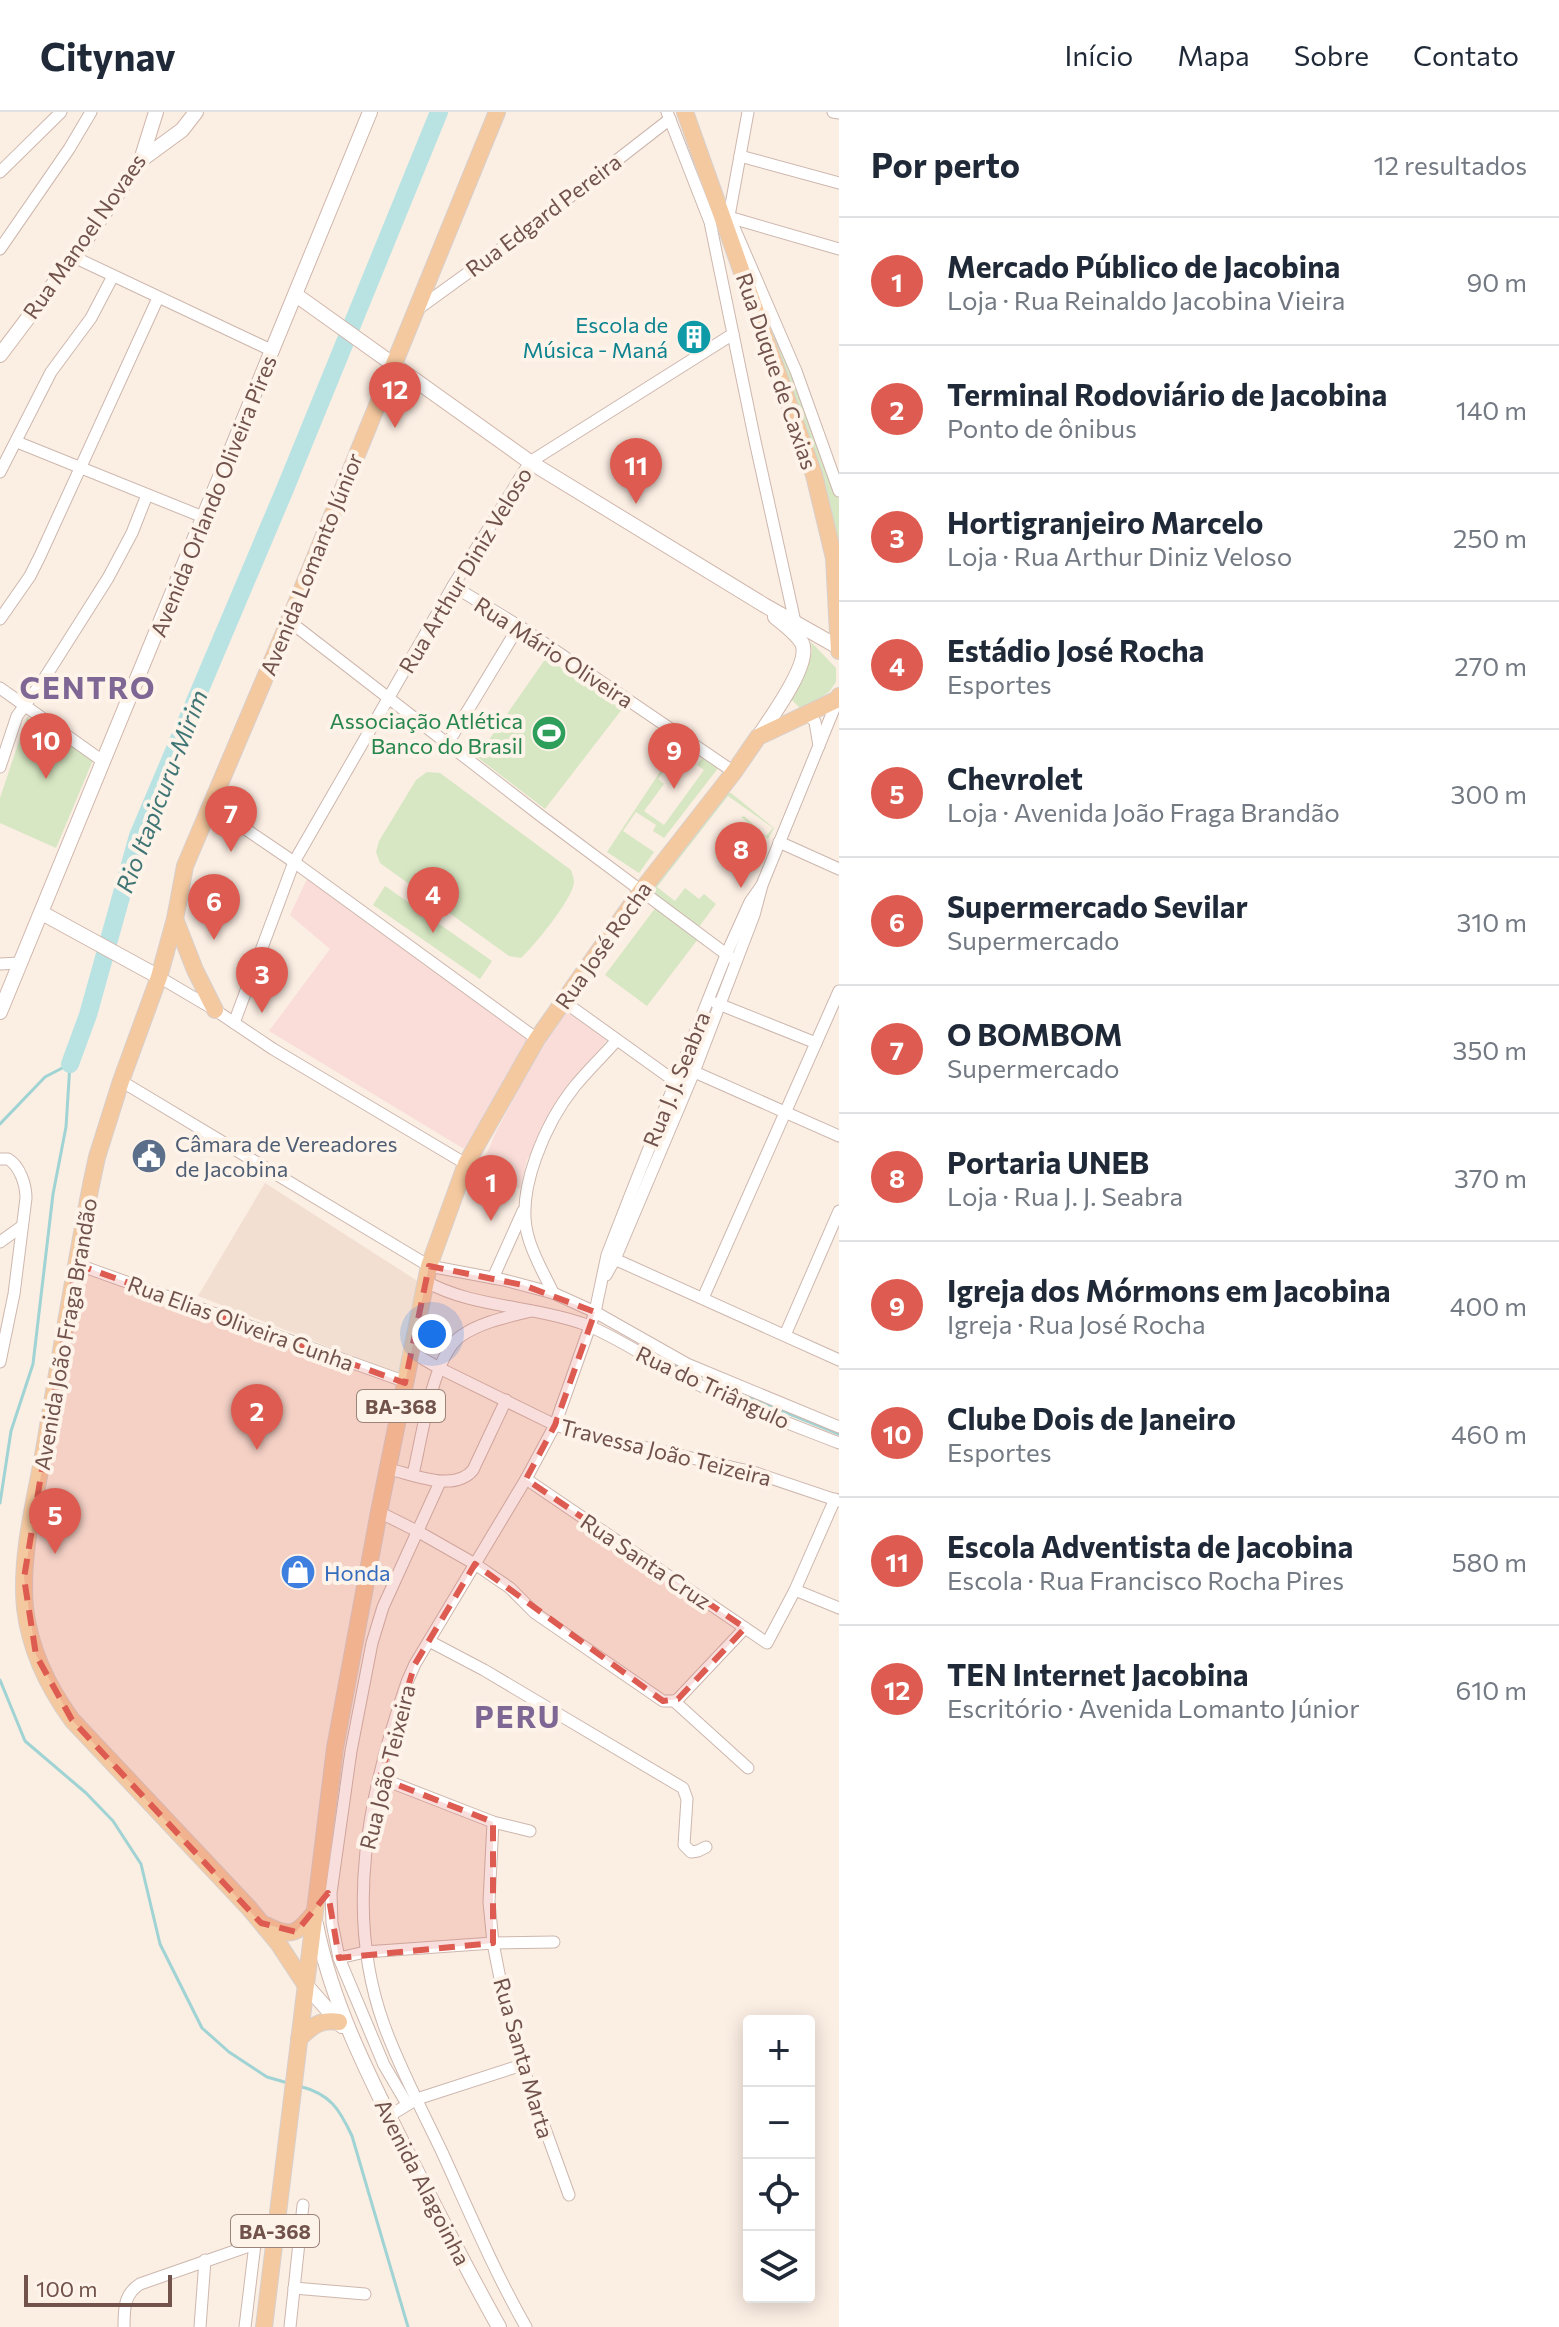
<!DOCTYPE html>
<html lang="pt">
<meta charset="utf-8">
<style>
body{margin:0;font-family:Commissioner,sans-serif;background:#f6f6f7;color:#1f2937}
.controls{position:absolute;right:24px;bottom:24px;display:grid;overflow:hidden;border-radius:8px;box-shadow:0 4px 20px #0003}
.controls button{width:72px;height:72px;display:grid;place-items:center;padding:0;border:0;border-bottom:2px solid #e0e1e3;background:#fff;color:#1f2937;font:40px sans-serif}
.scale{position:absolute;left:24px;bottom:20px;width:148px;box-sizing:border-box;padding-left:8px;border:4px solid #71534b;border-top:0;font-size:22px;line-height:28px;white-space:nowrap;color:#71534b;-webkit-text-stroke:6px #fef3e9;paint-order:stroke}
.you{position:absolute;left:432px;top:1222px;width:28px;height:28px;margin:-20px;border:6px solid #fff;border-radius:50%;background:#1a73e8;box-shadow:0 0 0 12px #1a73e833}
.badge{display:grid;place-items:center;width:52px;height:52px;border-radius:50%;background:#dd5b50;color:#fff;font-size:26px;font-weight:700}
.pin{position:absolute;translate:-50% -66px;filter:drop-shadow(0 2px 4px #0008)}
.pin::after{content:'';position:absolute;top:42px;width:28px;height:24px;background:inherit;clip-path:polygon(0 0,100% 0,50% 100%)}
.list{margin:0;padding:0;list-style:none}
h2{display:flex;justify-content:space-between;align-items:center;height:104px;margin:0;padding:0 32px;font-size:34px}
h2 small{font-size:26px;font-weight:400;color:#747a83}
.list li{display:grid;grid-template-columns:52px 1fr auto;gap:24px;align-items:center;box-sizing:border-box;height:128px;padding:0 32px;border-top:2px solid #e0e1e3}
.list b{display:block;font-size:30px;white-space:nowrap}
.list p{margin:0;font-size:26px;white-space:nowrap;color:#747a83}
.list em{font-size:26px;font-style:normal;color:#747a83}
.icon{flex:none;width:44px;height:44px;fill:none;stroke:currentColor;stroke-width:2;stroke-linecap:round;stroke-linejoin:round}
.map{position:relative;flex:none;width:839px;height:2215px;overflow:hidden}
header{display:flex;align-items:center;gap:48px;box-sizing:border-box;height:112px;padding:0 40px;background:#fff;border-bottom:2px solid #e0e1e3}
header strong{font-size:38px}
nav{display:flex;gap:44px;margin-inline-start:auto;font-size:28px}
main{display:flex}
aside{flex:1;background:#fff}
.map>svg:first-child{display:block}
</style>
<header>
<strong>Citynav</strong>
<nav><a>Início</a><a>Mapa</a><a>Sobre</a><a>Contato</a></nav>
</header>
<main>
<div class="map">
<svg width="839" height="2215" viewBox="0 0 839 2215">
<rect width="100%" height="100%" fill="#fbeee3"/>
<path fill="#f2dfd2" d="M265,1071L419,1170L398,1262L198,1184Z"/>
<g fill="#faddd8">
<path d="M307,767L528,927L464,1037L269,919L330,837L290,803Z"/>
<path d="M566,899L607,928L563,981L527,1048L520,1077L481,1056L495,1022L536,943Z"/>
</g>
<g fill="#d7e7c3">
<path d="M740,122L783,242L839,387V505L837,440L765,219Z"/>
<path d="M811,530L836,556V570L829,580L802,598L790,586L812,540Z"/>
<path d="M546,546L623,596L545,697L477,645Z"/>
<path d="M27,605L93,648L56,736L0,711V686Z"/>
<path d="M683,625L700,637L693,650L684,644L674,658L667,654L658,667L664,672L644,699L664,713L704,658L697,653L706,641L722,651L664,726L653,719L656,713L636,700L623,719L654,740L639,761L607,740Z"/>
<path d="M427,660L440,661L571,758C572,762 574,766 574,770C573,787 534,834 521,846L509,844L380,751L376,740L379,729L416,668Z"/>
<path d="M724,680L731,681L774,716L768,727L741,705L744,704L766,724L773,716L728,684L657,775L675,789L685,776L699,787L704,782L716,792L695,820L645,782Z"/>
<path d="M385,774L492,849L480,867L373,793Z"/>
<path d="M656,795L698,827L647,894L605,863Z"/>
</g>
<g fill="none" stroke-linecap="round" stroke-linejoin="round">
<g stroke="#a0d3d4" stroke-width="3">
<path d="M0,1012L45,965L70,952"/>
<path d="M655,1243L693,1263L839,1322"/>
<path d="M0,1391L11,1319L33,1252L53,1082L66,1015L70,952"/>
<path d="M0,1568L25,1629L86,1681L113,1709L141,1752L160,1832L202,1916L229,1940L267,1965L288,1971"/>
<path d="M299,1974C330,1982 339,1996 352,2024L408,2215"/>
</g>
<path stroke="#b9e3e3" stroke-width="18" d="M70,952L88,903L138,724L285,377L439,0"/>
<defs>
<g id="street">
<path d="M667,0L710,110L755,329L795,510"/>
<path d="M748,0L729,104L796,259L839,379"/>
<path d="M833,0L839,1"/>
<path d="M740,44L839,71"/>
<path d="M0,60L61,0"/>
<path d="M725,104L839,137"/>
<path d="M0,137L69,37L91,0"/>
<path d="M74,145L273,239"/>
<path d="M418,197L531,115L670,7"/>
<path d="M17,330L203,405"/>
<path d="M0,360L51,260L91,206L113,164"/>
<path d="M453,474L519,514L734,660"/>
<path d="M0,507L30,464L40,444L158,186"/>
<path d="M289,509L541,704L730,845"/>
<path d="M0,576L104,650"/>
<path d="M807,601L815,610L819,634"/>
<path d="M448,631L519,514"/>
<path d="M0,655L17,604L44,567L108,466L132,421L147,383"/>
<path d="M210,693L294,750L537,927"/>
<path d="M779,730L839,757"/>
<path d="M0,852L19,851"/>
<path d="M159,865L215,898L273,937L466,1052"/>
<path d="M563,889L676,970"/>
<path d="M716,891L816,931"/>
<path d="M234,911L294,750L453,474L530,350L733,222"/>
<path d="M690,958L839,1024"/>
<path d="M121,969L429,1154L504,1168L553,1181L595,1200L687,1252L839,1315"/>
<path d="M0,1047H8C20,1054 26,1073 26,1086L14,1182L0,1250"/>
<path d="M0,1130L21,1115"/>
<path d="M610,1145L839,1248"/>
<path d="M76,1152L406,1270"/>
<path d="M606,1163L615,1147L694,960L754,803L762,773L838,587"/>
<path d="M493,1166L523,1099"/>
<path d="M425,1169C472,1196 532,1193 584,1212C620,1226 652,1250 687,1267C736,1292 788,1311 839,1331"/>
<path d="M553,1181C545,1163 533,1144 528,1124C515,1079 546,1010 575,974C588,958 603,944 617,928"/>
<path d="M703,1186L839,879"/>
<path d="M785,1223L839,1099"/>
<path d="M411,1240L439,1256L555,1313L582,1321L753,1360L839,1389"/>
<path d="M388,1357C413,1362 454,1381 473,1358L506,1288"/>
<path d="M413,1362C422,1327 432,1244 461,1224C481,1210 507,1205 531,1199"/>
<path d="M526,1367L767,1531L795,1478L835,1387"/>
<path d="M379,1400L417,1419L475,1452L510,1476L535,1501L663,1589H674L678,1587L745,1516"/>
<path d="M795,1478L839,1496"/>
<path d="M429,1529L484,1558L683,1676L687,1687L684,1733L691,1740L698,1739L706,1735"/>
<path d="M674,1589L748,1656"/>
<path d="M380,1666L493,1710L530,1719"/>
<path d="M493,1710L489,1790L493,1831L504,1887L522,1953L569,2083"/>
<path d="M339,1846L365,1840L493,1831L554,1830"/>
<path d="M407,1992L384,1953L339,1846L332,1811L331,1781L351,1639L372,1531L383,1495L440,1370"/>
<path d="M389,2004L417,1987L522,1953"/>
<path d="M294,2176L365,2182"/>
<path d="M124,2215C124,2197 124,2182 140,2172L255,2132"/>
<path d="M200,2215L205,2148"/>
<path d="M245,2215L255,2132L274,2124"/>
<path d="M290,2215L303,2093"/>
<path d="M526,2215C494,2159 469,2099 442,2040C422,1998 400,1957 384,1913C343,1800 369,1680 407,1570L415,1552L526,1367L555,1313L595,1200L607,1143L630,1084L726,843L750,790L762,773"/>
</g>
<g id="secondary">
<path d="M141,48L182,18L196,0"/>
<path d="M296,183L530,350L764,493L838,535"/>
<path d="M0,243L74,145L141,48L156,0"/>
<path d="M758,625C770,607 812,551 802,531C796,521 784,512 775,505"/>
<path d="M42,801L159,865"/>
<path d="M0,900L370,0"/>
<path d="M316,1812C333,1898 375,1976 414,2054C442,2108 469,2162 499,2215"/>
<path d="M305,1872L342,1914"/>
</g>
<g id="primary">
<path d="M685,0L814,363L834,446L839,539"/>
<path d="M175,807L195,858L215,898"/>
<path d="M266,1813C291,1826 297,1822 313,1802"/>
<path d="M305,1872L278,1831L249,1796L72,1608C48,1575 30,1538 25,1496C20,1444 35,1389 44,1338C59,1250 74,1161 91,1073L97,1045L121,969L159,865L175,807L185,754L289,509L497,0"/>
<path d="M299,1927C312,1914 320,1907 339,1910"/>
<path d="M264,2215L335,1636L379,1400L429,1154L466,1052L537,927L641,779L734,660L758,625L838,587L839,584"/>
</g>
</defs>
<use href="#street" stroke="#cdb7ae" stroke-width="13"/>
<use href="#secondary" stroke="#d0b6ab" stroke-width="16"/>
<use href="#primary" stroke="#d7cfcd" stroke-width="18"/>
<use href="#street" stroke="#fff" stroke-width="11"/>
<use href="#secondary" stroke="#fff" stroke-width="14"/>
<use href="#primary" stroke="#f5c99f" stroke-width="16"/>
</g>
<path fill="#dd5b50" fill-opacity="0.2" stroke="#dd5b50" stroke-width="6" stroke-dasharray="16 10" stroke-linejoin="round" d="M76,1152L405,1271L429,1154L523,1173L595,1200L555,1313L526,1367L745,1516L678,1587L663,1589L475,1452L415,1552L380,1666L493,1710V1831L339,1846L328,1781L296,1820L261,1811L72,1608L36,1543L24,1466Z"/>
<defs>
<symbol id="building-disc" viewBox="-11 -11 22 22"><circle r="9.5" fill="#0f9aa8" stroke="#fef3e9"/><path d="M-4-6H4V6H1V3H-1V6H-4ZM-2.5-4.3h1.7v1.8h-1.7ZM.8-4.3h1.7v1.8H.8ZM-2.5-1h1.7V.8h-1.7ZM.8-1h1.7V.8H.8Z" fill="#fff"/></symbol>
<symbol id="stadium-disc" viewBox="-11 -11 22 22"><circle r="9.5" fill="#2e9e5b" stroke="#fef3e9"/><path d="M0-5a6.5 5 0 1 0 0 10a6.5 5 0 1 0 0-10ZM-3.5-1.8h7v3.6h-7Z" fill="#fff"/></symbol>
<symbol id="civic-disc" viewBox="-11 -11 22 22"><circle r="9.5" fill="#5c6f8a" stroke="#fef3e9"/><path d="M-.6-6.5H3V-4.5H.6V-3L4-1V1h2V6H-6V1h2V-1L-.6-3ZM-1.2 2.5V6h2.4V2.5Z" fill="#fff"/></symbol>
<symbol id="shop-disc" viewBox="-11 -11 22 22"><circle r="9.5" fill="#3f7fe0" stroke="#fef3e9"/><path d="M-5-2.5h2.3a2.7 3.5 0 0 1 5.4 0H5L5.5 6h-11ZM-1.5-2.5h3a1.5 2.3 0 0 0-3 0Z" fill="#fff"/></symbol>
</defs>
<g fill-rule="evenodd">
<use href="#building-disc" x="674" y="205" width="40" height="40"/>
<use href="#stadium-disc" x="529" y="601" width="40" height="40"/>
<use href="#civic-disc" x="129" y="1024" width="40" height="40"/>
<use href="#shop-disc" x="278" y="1440" width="40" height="40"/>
</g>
<g text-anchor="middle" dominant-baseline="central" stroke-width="8" stroke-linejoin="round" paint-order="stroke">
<g fill="#fef3e9" stroke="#9b837a" stroke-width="2">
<rect x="357" y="1278" width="88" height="32" rx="6"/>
<rect x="231" y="2103" width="88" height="32" rx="6"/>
</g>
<g font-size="20" font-weight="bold" fill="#71534b">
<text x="401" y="1294">BA-368</text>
<text x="275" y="2119">BA-368</text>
</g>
<g font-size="22" fill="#71534b" stroke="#fef3e9">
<text transform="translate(543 103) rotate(-37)">Rua Edgard Pereira</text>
<text transform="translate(84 124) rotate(-55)">Rua Manoel Novaes</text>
<text transform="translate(777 259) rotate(71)">Rua Duque de Caxias</text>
<text transform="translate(213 384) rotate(-68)">Avenida Orlando Oliveira Pires</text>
<text transform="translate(311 452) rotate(-68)">Avenida Lomanto Júnior</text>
<text transform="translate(465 458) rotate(-59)">Rua Arthur Diniz Veloso</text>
<text transform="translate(554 540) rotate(33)">Rua Mário Oliveira</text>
<text transform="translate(603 833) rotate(-55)">Rua José Rocha</text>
<text transform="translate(676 967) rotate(-68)">Rua J. J. Seabra</text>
<text transform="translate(241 1211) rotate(20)">Rua Elias Oliveira Cunha</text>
<text transform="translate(65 1222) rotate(-80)">Avenida João Fraga Brandão</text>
<text transform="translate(713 1275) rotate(25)">Rua do Triângulo</text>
<text transform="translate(666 1340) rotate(14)">Travessa João Teizeira</text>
<text transform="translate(646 1449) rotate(34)">Rua Santa Cruz</text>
<text transform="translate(387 1655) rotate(-76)">Rua João Teixeira</text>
<text transform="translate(524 1946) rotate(74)">Rua Santa Marta</text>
<text transform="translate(423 2070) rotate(63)">Avenida Alagoinha</text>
</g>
<g font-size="22" fill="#0d838f" stroke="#fef3e9" text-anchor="end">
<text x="668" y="212">Escola de<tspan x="668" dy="25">Música - Maná</tspan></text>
</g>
<g font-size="22" fill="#27864d" stroke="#fef3e9" text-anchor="end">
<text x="523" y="608">Associação Atlética<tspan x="523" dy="25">Banco do Brasil</tspan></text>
</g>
<g font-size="22" fill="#4e5e75" stroke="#fef3e9" text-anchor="start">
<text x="175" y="1031">Câmara de Vereadores<tspan x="175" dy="25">de Jacobina</tspan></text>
</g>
<g font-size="22" fill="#366cbe" stroke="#fef3e9" text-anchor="start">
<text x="324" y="1460">Honda</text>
</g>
<g font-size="24" font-style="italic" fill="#407576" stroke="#fef3e9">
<text transform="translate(161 679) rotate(-69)">Rio Itapicuru-Mirim</text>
</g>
<g font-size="30" font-weight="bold" letter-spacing="2" fill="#7e6794" stroke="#fef3e9">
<text x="88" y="574">CENTRO</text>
<text x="518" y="1603">PERU</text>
</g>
</g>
</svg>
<div class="controls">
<button>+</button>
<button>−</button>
<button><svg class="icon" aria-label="locate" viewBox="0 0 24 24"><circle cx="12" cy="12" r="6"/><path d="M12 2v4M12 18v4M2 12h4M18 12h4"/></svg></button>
<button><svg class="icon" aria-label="layers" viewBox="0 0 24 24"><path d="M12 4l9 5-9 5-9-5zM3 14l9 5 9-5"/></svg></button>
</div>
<div class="scale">100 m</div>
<div class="you"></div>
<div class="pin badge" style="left:491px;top:1109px">1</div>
<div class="pin badge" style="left:257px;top:1338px">2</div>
<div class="pin badge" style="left:262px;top:901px">3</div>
<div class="pin badge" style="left:433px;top:821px">4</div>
<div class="pin badge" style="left:55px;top:1442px">5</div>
<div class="pin badge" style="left:214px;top:828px">6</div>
<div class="pin badge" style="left:231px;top:740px">7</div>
<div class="pin badge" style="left:741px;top:776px">8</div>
<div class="pin badge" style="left:674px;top:677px">9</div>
<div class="pin badge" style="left:46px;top:667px">10</div>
<div class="pin badge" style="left:636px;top:392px">11</div>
<div class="pin badge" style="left:395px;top:316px">12</div>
</div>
<aside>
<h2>Por perto<small>12 resultados</small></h2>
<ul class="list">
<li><span class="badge">1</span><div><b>Mercado Público de Jacobina</b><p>Loja · Rua Reinaldo Jacobina Vieira</p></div><em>90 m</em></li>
<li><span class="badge">2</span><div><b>Terminal Rodoviário de Jacobina</b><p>Ponto de ônibus</p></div><em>140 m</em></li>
<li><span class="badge">3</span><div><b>Hortigranjeiro Marcelo</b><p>Loja · Rua Arthur Diniz Veloso</p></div><em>250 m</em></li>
<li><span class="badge">4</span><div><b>Estádio José Rocha</b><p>Esportes</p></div><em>270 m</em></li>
<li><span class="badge">5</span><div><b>Chevrolet</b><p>Loja · Avenida João Fraga Brandão</p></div><em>300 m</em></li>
<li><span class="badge">6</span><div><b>Supermercado Sevilar</b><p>Supermercado</p></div><em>310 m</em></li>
<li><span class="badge">7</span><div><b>O BOMBOM</b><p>Supermercado</p></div><em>350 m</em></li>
<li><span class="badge">8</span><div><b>Portaria UNEB</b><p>Loja · Rua J. J. Seabra</p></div><em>370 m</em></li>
<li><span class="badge">9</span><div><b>Igreja dos Mórmons em Jacobina</b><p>Igreja · Rua José Rocha</p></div><em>400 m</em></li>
<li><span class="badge">10</span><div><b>Clube Dois de Janeiro</b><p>Esportes</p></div><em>460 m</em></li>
<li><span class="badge">11</span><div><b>Escola Adventista de Jacobina</b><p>Escola · Rua Francisco Rocha Pires</p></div><em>580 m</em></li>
<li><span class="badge">12</span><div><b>TEN Internet Jacobina</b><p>Escritório · Avenida Lomanto Júnior</p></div><em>610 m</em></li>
</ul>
</aside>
</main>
